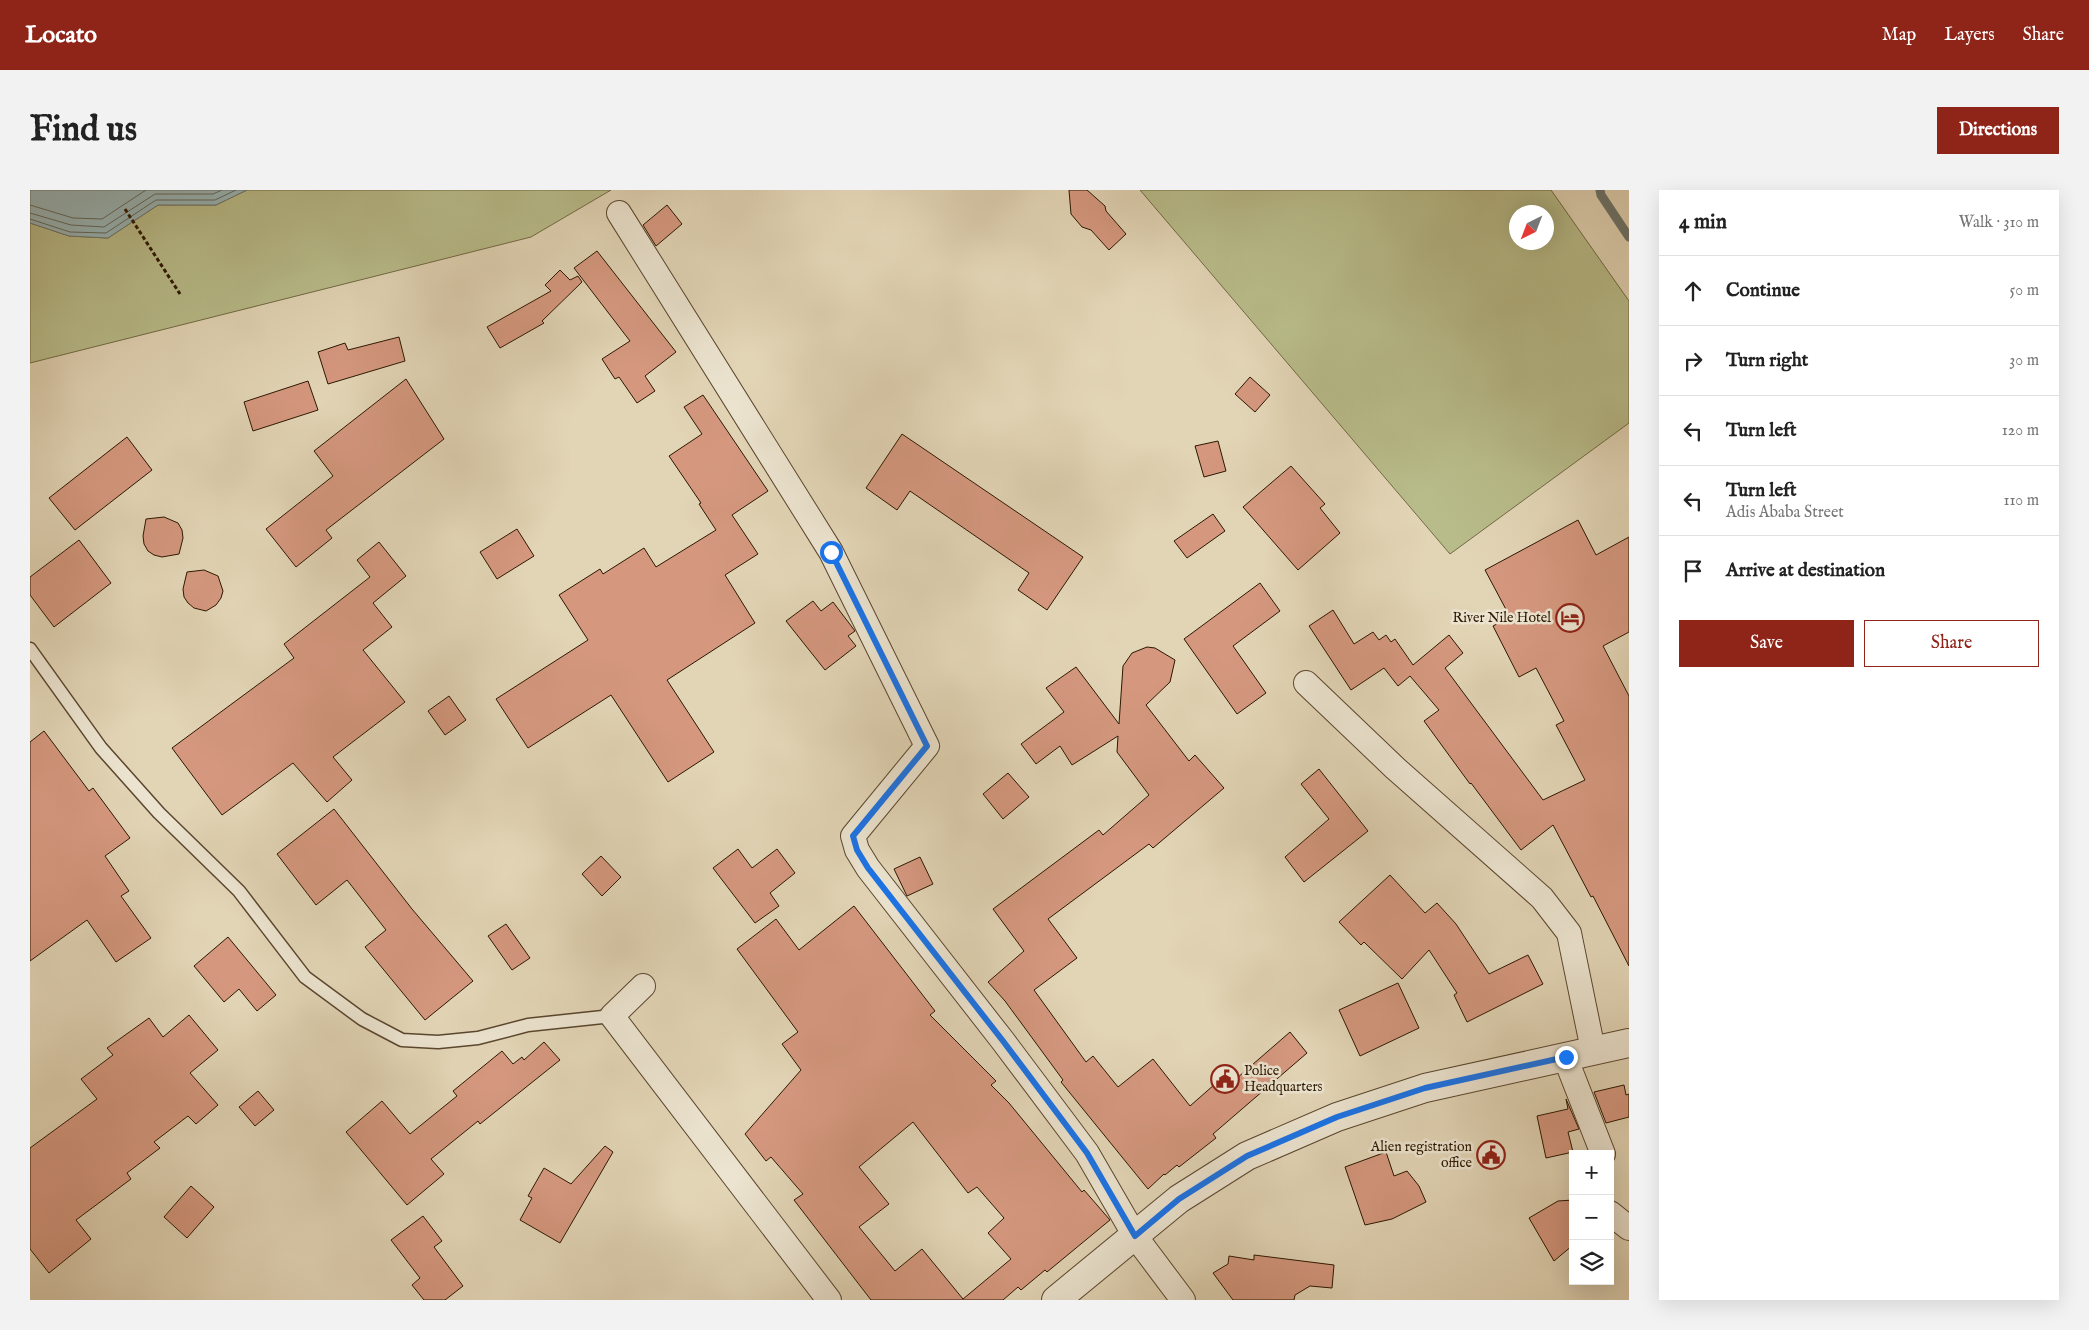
<!DOCTYPE html>
<meta charset="utf-8">
<style>
body{margin:0;font-family:"IM FELL English",serif;background:#f2f2f2;color:#222}
.controls{position:absolute;right:15px;bottom:15px;display:grid;overflow:hidden;border-radius:0px;box-shadow:0 5px 20px #0002}
.controls button{width:45px;height:45px;display:grid;place-items:center;padding:0;border:0;border-bottom:1px solid #e0e0e0;background:#fff;color:#222;font:25px sans-serif}
.compass{position:absolute;left:1479px;top:15px;width:45px;height:45px;border-radius:50%;background:#fff;box-shadow:0 5px 20px #0002;rotate:222deg}
.stop{position:absolute;width:15px;height:15px;margin:-11px;border:4px solid #1a73e8;border-radius:50%;background:#fff}
.stop.end{background:#1a73e8;border-color:#fff;box-shadow:0 1px 5px #0008}
.list{margin:0;padding:0;list-style:none}
h2{display:flex;justify-content:space-between;align-items:center;height:65px;margin:0;padding:0 20px;font-size:21px}
h2 small{font-size:16px;font-weight:400;color:#767676}
.list li{display:grid;grid-template-columns:32px 1fr auto;gap:15px;align-items:center;box-sizing:border-box;height:70px;padding:0 20px;border-top:1px solid #e0e0e0}
.list b{display:block;font-size:19px;white-space:nowrap}
.list p{margin:0;font-size:16px;white-space:nowrap;color:#767676}
.list em{font-size:16px;font-style:normal;color:#767676}
.actions{display:flex;gap:10px;padding:15px 20px}
.actions a{flex:1;padding:11px 0;border:1px solid #8f2418;border-radius:0px;text-align:center;font-size:18px;color:#8f2418}
.actions .main{background:#8f2418;color:#fff}
.icon{flex:none;width:28px;height:28px;fill:none;stroke:currentColor;stroke-width:2;stroke-linecap:round;stroke-linejoin:round}
.map{position:relative;flex:none;width:1599px;height:1110px;overflow:hidden;border-radius:0px}
header{display:flex;align-items:center;gap:30px;box-sizing:border-box;height:70px;padding:0 25px;background:#8f2418;color:#fff}
header strong{font-size:24px}
nav{display:flex;gap:28px;margin-inline-start:auto;font-size:18px}
.intro{display:flex;align-items:center;justify-content:space-between;box-sizing:border-box;height:120px;padding:0 30px}
h1{margin:0;font-size:35px}
.button{padding:12px 22px;border-radius:0px;background:#8f2418;color:#fff;font-size:18px;font-weight:700}
main{display:flex;gap:30px;padding:0 30px}
aside{flex:1;background:#fff;border-radius:0px;box-shadow:0 5px 20px #0002}
.map>svg:first-child{display:block}
</style>
<header>
<strong>Locato</strong>
<nav><a>Map</a><a>Layers</a><a>Share</a></nav>
</header>
<div class="intro"><h1>Find us</h1><a class="button">Directions</a></div>
<main>
<div class="map">
<svg width="1599" height="1110" viewBox="0 0 1599 1110">
<rect width="100%" height="100%" fill="#e2d5b6"/>
<filter id="stains"><feTurbulence type="fractalNoise" baseFrequency=".004" numOctaves="4"/><feColorMatrix values="0 0 0 0 .2 0 0 0 0 .09 0 0 0 0 .02 0 0 0 .5 -.17"/></filter>
<radialGradient id="worn" r=".72"><stop offset=".6" stop-color="#630" stop-opacity="0"/><stop offset="1" stop-color="#630" stop-opacity=".3"/></radialGradient>
<g fill="#b8bc8a" stroke="#726a45" fill-rule="evenodd">
<path d="M217,0H581L501,47L0,173V33L39,46L78,48L128,15H186Z"/>
<path d="M1110,0H1521L1599,111V233L1420,364ZM1486,22H1516V52H1486Z"/>
</g>
<path fill="#98b6b8" stroke="#6d766e" d="M0,0H217L186,15H128L78,48L39,46L0,33Z"/>
<g fill="none" stroke-linecap="round" stroke-linejoin="round">
<g stroke="#62665c" stroke-width="1">
<path d="M0,15L43,28L72,29L116,0"/>
<path d="M0,23L41,35L74,37L125,4H183L192,0"/>
<path d="M0,29L40,42L76,43L126,10H185L206,0"/>
</g>
<path stroke="#6d766e" stroke-width="9" d="M1570,0L1571,5L1599,47"/>
</g>
<g fill="#d5987f" stroke="#2c1700" fill-rule="evenodd">
<path d="M1039,0H1057L1075,16L1076,21L1096,44L1079,60L1061,40L1052,37L1041,24Z"/>
<path d="M637,15L652,34L626,56L613,35Z"/>
<path d="M567,61L646,162L615,186L625,201L607,213L589,187L585,189L572,169L600,151L544,78Z"/>
<path d="M530,80L540,90L548,86L552,92L512,131L514,133L470,158L457,137L521,101L515,95Z"/>
<path d="M369,147L375,171L298,194L288,162L315,153L318,160Z"/>
<path d="M1220,187L1240,205L1225,222L1205,204Z"/>
<path d="M376,189L414,249L296,340L302,348L266,377L236,339L303,286L284,261Z"/>
<path d="M278,191L288,220L223,241L214,212Z"/>
<path d="M673,205L738,301L702,325L728,364L695,385L725,433L637,490L684,562L638,592L581,505L498,558L466,509L558,450L529,405L570,379L573,384L614,358L626,377L686,340L669,314L671,313L639,266L672,244L654,217Z"/>
<path d="M872,244L1053,367L1017,420L988,400L999,383L880,301L867,320L836,298Z"/>
<path d="M97,247L122,280L45,340L19,308Z"/>
<path d="M1188,251L1196,281L1174,287L1165,256Z"/>
<path d="M1261,276L1295,314L1290,318L1310,343L1268,380L1213,317Z"/>
<path d="M1183,324L1195,341L1157,368L1144,351Z"/>
<path d="M134,327L148,333L152,340L153,348L149,364L132,367L124,365L118,361L114,354L113,346L116,329Z"/>
<path d="M1548,330L1566,365L1599,347V442L1573,456L1599,506V776L1563,706L1561,707L1523,635L1491,660L1441,593L1440,594L1394,531L1409,520L1380,486L1368,496L1354,478L1321,500L1279,436L1303,420L1324,454L1343,442L1349,450L1356,445L1361,452L1365,449L1383,475L1419,445L1433,463L1415,478L1513,610L1555,590L1526,535L1534,531L1506,478L1489,487L1463,436L1480,427L1455,380Z"/>
<path d="M487,339L504,366L467,389L450,362Z"/>
<path d="M49,350L81,393L24,437L0,405V387Z"/>
<path d="M349,352L376,386L343,413L362,437L333,460L375,512L303,567L322,590L297,612L263,573L192,625L142,558L264,468L254,454L340,387L327,370Z"/>
<path d="M174,380L188,386L193,401L191,408L186,415L176,421L164,418L158,413L154,407L153,399L157,382Z"/>
<path d="M1230,393L1250,421L1203,456L1236,503L1207,524L1154,449Z"/>
<path d="M783,411L791,421L803,412L825,441L818,446L826,456L795,480L756,431Z"/>
<path d="M1117,457L1125,458L1145,470L1140,492L1116,515L1159,571L1165,565L1194,598L1123,658L1119,654L1018,729L1047,768L1004,800L1056,872L1063,866L1088,897L1123,869L1160,916L1193,887L1199,895L1260,842L1277,863L1183,944L1186,948L1149,977L1147,975L1135,985L1134,984L1118,999L1031,892L1033,890L975,811L958,792L994,761L963,719L1069,640L1073,645L1119,605L1087,562L1088,546L1042,575L1030,556L1006,574L991,554L1034,522L1016,498L1046,477L1089,534L1093,476L1102,463Z"/>
<path d="M419,506L436,530L415,545L398,521Z"/>
<path d="M14,541L59,601L63,598L100,648L75,666L99,701L91,706L121,748L86,772L57,730L0,771V552Z"/>
<path d="M1289,579L1338,641L1274,692L1255,667L1299,629L1271,594Z"/>
<path d="M978,583L999,607L973,629L953,604Z"/>
<path d="M304,619L382,719L443,791L395,830L335,757L356,740L317,690L286,715L247,664Z"/>
<path d="M708,659L722,678L747,659L765,683L740,703L749,716L725,733L683,678Z"/>
<path d="M571,666L591,687L572,706L552,684Z"/>
<path d="M890,667L903,694L877,706L864,679Z"/>
<path d="M1360,685L1395,723L1407,713L1426,734L1459,784L1498,765L1513,794L1437,832L1424,805L1427,803L1399,760L1372,789L1334,752L1331,755L1309,732Z"/>
<path d="M824,716L905,821L900,825L966,891L961,895L979,913L1052,1002L1054,1000L1080,1030L1017,1082L1015,1080L991,1100L988,1097L973,1110H841L764,1010L773,1004L741,967L736,971L715,944L771,880L752,854L768,842L707,759L746,729L769,760ZM883,932L938,1003L947,997L974,1028L958,1043L981,1069L933,1109L892,1059L865,1081L829,1037L859,1014L829,977Z"/>
<path d="M476,734L500,768L482,780L458,746Z"/>
<path d="M198,747L246,805L227,821L209,799L194,812L164,776Z"/>
<path d="M1368,793L1389,838L1330,866L1309,820Z"/>
<path d="M159,825L188,860L160,883L188,915L166,934L158,926L124,952L130,958L97,983L101,989L46,1030L61,1049L19,1083L0,1059V958L67,909L51,889L83,865L77,858L119,828L133,847Z"/>
<path d="M514,852L530,870L450,934L448,931L401,969L414,984L377,1015L316,942L352,911L380,944L427,906L423,901L472,861L483,874L492,867L494,870Z"/>
<path d="M1594,895L1596,905L1599,904V927L1576,933L1564,902Z"/>
<path d="M228,901L244,920L225,936L209,917Z"/>
<path d="M1536,909L1549,939L1538,942L1543,962L1516,968L1507,926L1538,919Z"/>
<path d="M575,956L583,962L530,1053L490,1030L502,1008L498,1006L514,978L541,994Z"/>
<path d="M1356,962L1364,986L1377,981L1389,996L1396,1012L1362,1029L1335,1035L1315,977Z"/>
<path d="M161,996L184,1017L157,1048L134,1027Z"/>
<path d="M1543,1010V1055L1524,1071L1499,1028L1528,1011Z"/>
<path d="M393,1026L412,1051L404,1057L433,1096L415,1110H394L382,1095L390,1088L361,1050Z"/>
<path d="M1224,1065L1304,1075L1302,1098L1280,1096L1265,1105L1264,1110H1203L1183,1083L1198,1074L1199,1066L1224,1070Z"/>
</g>
<g fill="none" stroke-linecap="round" stroke-linejoin="round">
<defs>
<path id="service" d="M0,459L71,558L129,623L209,701L275,787L332,829L372,850L408,852L448,848L498,835L582,826"/>
<g id="minor">
<path d="M589,23L801,362L897,556L823,646L827,660L838,678L973,851L1057,963L1105,1046L1153,1110"/>
<path d="M1276,493L1365,578L1512,708L1539,743L1563,860"/>
<path d="M613,796L582,826L799,1110"/>
<path d="M1535,867L1573,964"/>
<path d="M1580,1023L1599,1038"/>
</g>
<path id="tertiary" d="M1026,1110L1149,1009L1217,966L1307,927L1395,898L1599,853"/>
</defs>
<use href="#service" stroke="#5a462e" stroke-width="15"/>
<use href="#minor" stroke="#5a462e" stroke-width="26"/>
<use href="#tertiary" stroke="#5a462e" stroke-width="30"/>
<path stroke="#2c1700" stroke-width="3" stroke-dasharray="4 2.5" stroke-linecap="butt" d="M95,19L150,104"/>
<use href="#service" stroke="#ece4d0" stroke-width="12"/>
<use href="#minor" stroke="#ece4d0" stroke-width="24"/>
<use href="#tertiary" stroke="#ece4d0" stroke-width="28"/>
</g>
<g fill="none" stroke-linecap="round" stroke-linejoin="round">
<path stroke="#1a73e8" stroke-width="6" d="M801,362L897,556L823,646L827,660L838,678L973,851L1057,963L1105,1046L1149,1009L1217,966L1307,927L1395,898L1536,867"/>
</g>
<defs>
<symbol id="hotel-ring" viewBox="-11 -11 22 22"><circle r="9.5" fill="#ece4d0" stroke="#8f2418" stroke-width="1.5"/><path d="M-6-4.5h1.5V1H6V5H4.5V3h-9V5H-6ZM-4 0a1.8 1.8 0 1 1 3.6 0ZM.5 0V-2.5h3Q6-2.5 6 0Z" fill="#8f2418"/></symbol>
<symbol id="civic-ring" viewBox="-11 -11 22 22"><circle r="9.5" fill="#ece4d0" stroke="#8f2418" stroke-width="1.5"/><path d="M-.6-6.5H3V-4.5H.6V-3L4-1V1h2V6H-6V1h2V-1L-.6-3ZM-1.2 2.5V6h2.4V2.5Z" fill="#8f2418"/></symbol>
</defs>
<g fill-rule="evenodd">
<use href="#hotel-ring" x="1524" y="412" width="32" height="32"/>
<use href="#civic-ring" x="1179" y="873" width="32" height="32"/>
<use href="#civic-ring" x="1445" y="949" width="32" height="32"/>
</g>
<g text-anchor="middle" dominant-baseline="central" stroke-width="5" stroke-linejoin="round" paint-order="stroke">
<g font-size="14" fill="#2c1700" stroke="#ece4d0" text-anchor="end">
<text x="1521" y="428">River Nile Hotel</text>
<text x="1214" y="881" text-anchor="start">Police<tspan x="1214" dy="16">Headquarters</tspan></text>
<text x="1442" y="957">Alien registration<tspan x="1442" dy="16">office</tspan></text>
</g>
</g>
<rect width="100%" height="100%" filter="url(#stains)"/>
<rect width="100%" height="100%" fill="url(#worn)"/>
</svg>
<div class="controls">
<button>+</button>
<button>−</button>
<button><svg class="icon" aria-label="layers" viewBox="0 0 24 24"><path d="M12 4l9 5-9 5-9-5zM3 14l9 5 9-5"/></svg></button>
</div>
<svg class="compass" viewBox="-18 -18 36 36"><path d="M0-13l5 13h-10z" fill="#e53935"/><path d="M0 13l5-13h-10z" fill="#767676"/></svg>
<div class="stop" style="left:801px;top:362px"></div>
<div class="stop end" style="left:1536px;top:867px"></div>
</div>
<aside>
<h2>4 min<small>Walk · 310 m</small></h2>
<ul class="list">
<li><svg class="icon" aria-label="ahead" viewBox="0 0 24 24"><path d="M12 20V5M6 11l6-6 6 6"/></svg><div><b>Continue</b></div><em>50 m</em></li>
<li><svg class="icon" aria-label="right" viewBox="0 0 24 24"><path d="M7 20v-9h11M14 6l5 5-5 5"/></svg><div><b>Turn right</b></div><em>30 m</em></li>
<li><svg class="icon" aria-label="left" viewBox="0 0 24 24"><path d="M17 20v-9H6M10 6l-5 5 5 5"/></svg><div><b>Turn left</b></div><em>120 m</em></li>
<li><svg class="icon" aria-label="left" viewBox="0 0 24 24"><path d="M17 20v-9H6M10 6l-5 5 5 5"/></svg><div><b>Turn left</b><p>Adis Ababa Street</p></div><em>110 m</em></li>
<li><svg class="icon" aria-label="arrive" viewBox="0 0 24 24"><path d="M6 21V4h12l-3 4 3 4H6"/></svg><div><b>Arrive at destination</b></div></li>
</ul>
<div class="actions"><a class="main">Save</a><a>Share</a></div>
</aside>
</main>
